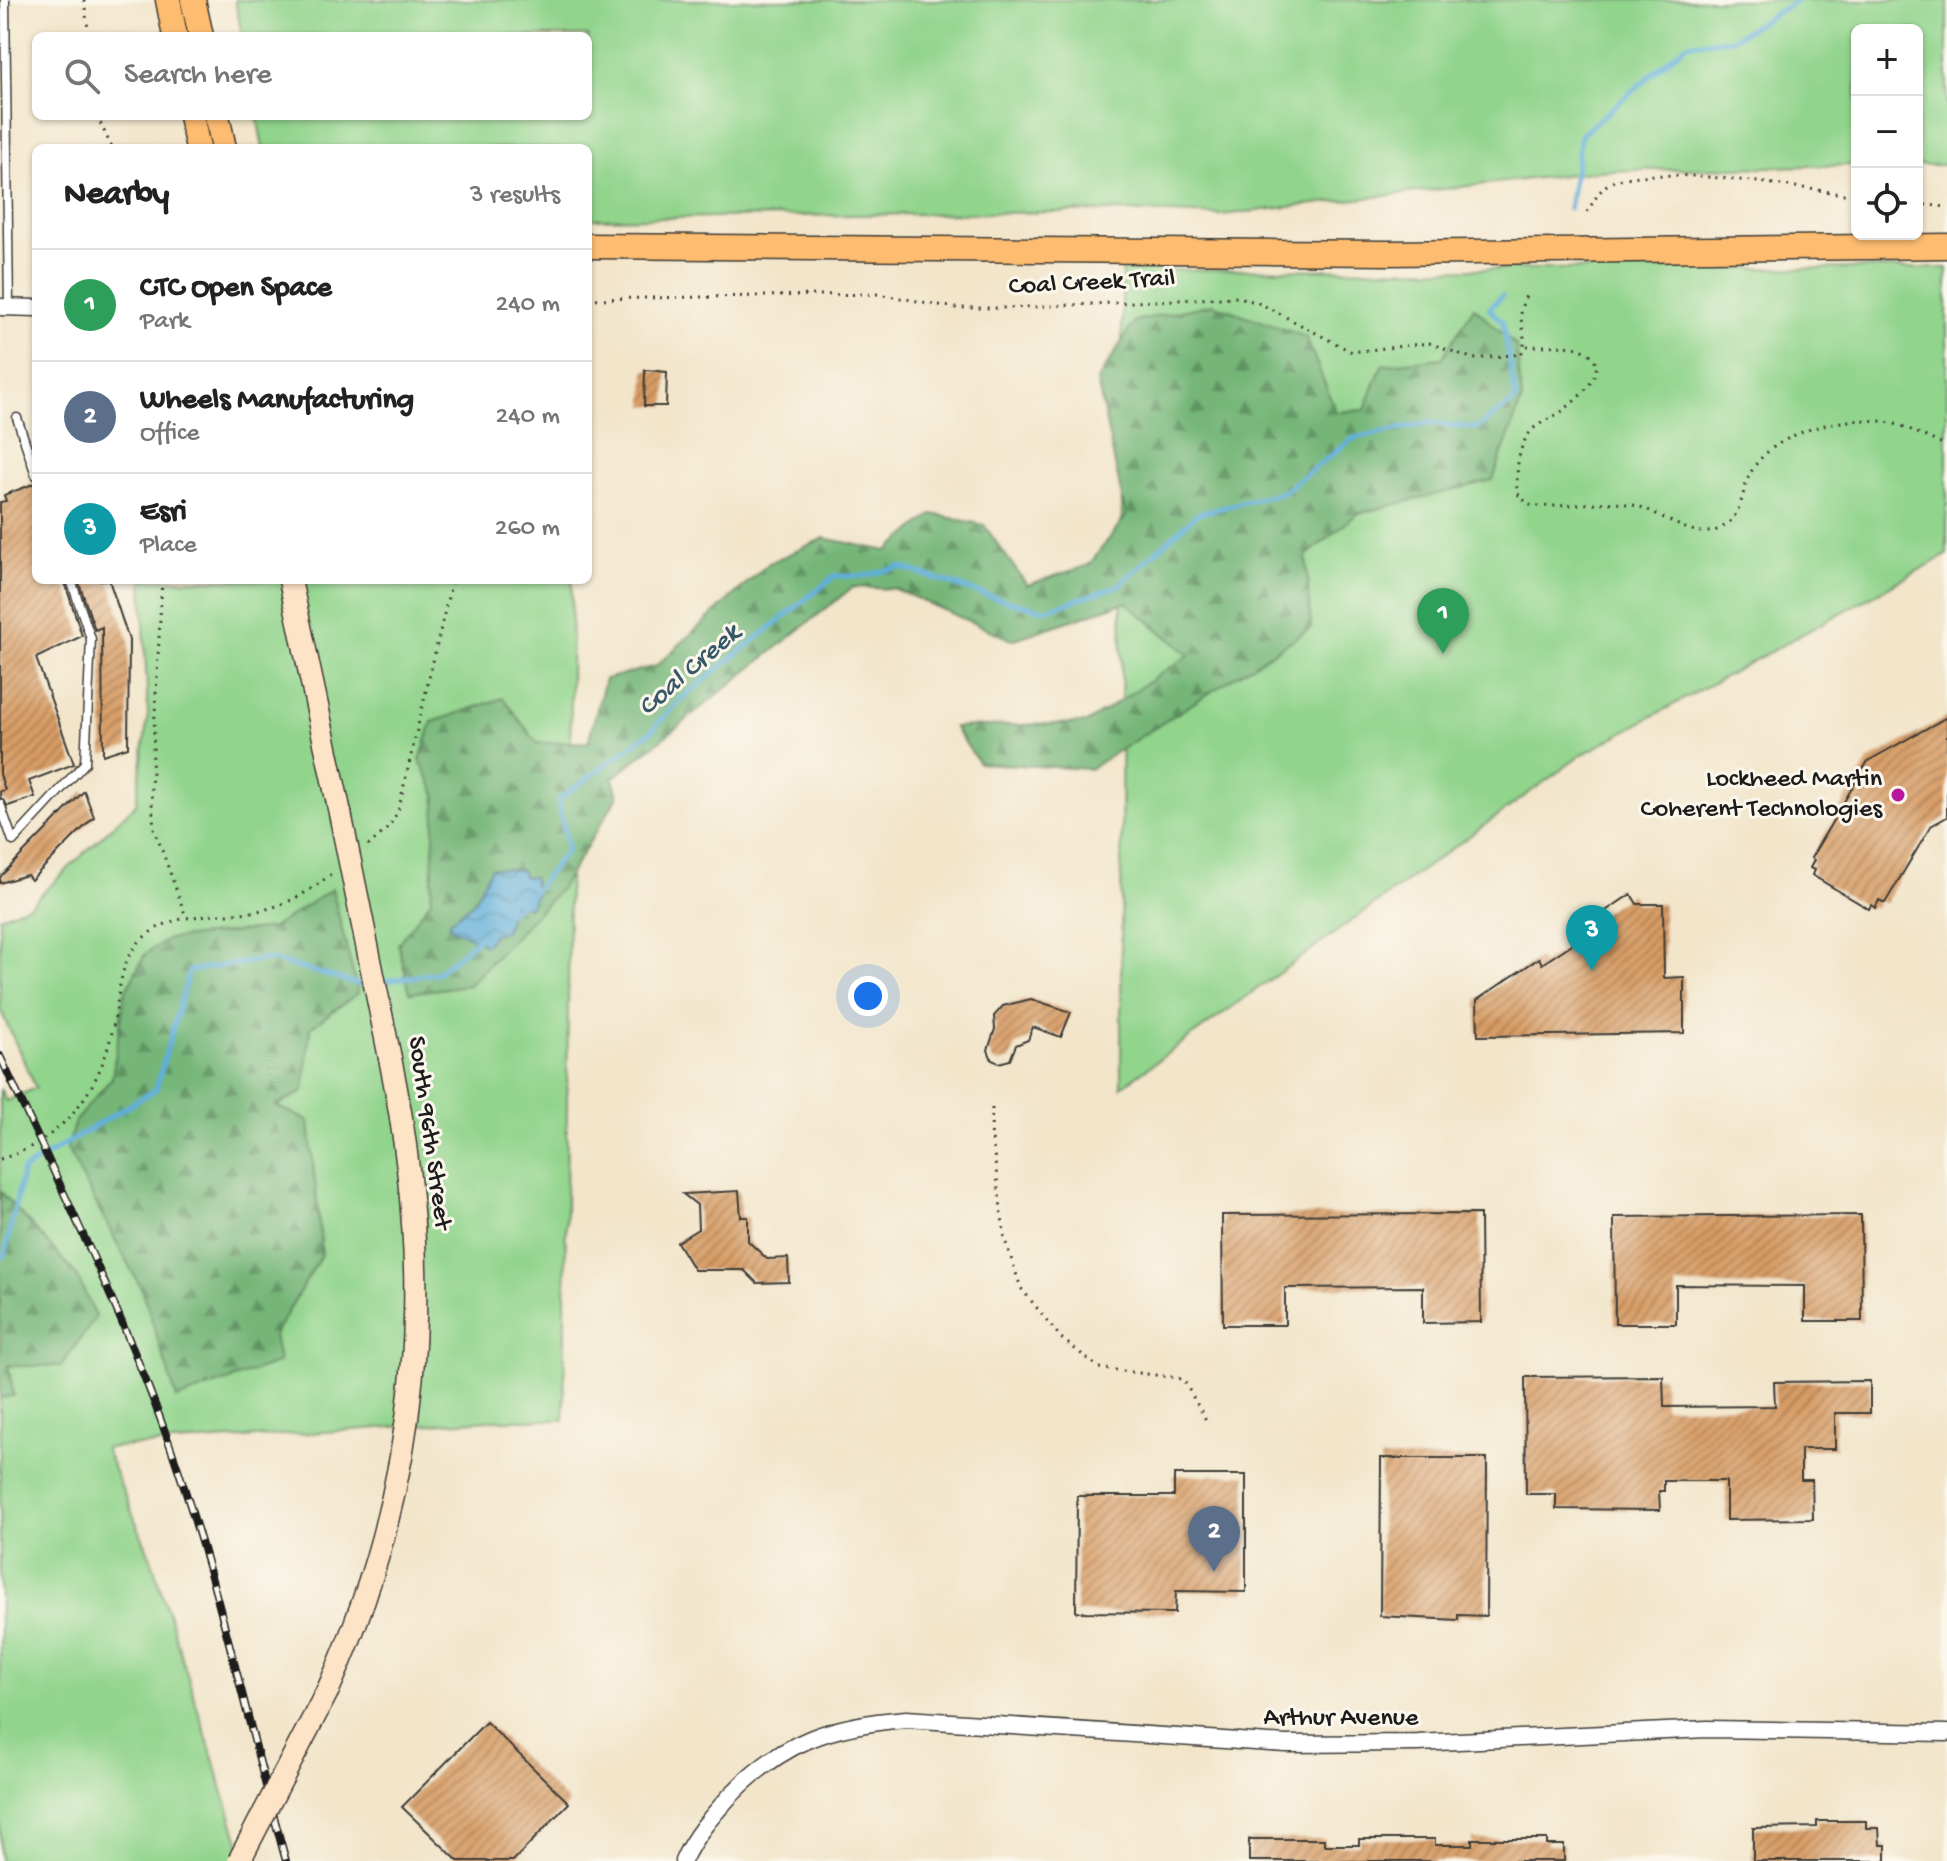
<!DOCTYPE html>
<meta charset="utf-8">
<style>
body{margin:0;font-family:"Gochi Hand",sans-serif;background:#f2f2f2;color:#222}
.controls{position:absolute;right:24px;top:24px;display:grid;overflow:hidden;border-radius:12px;box-shadow:0 2px 6px #0004}
.controls button{width:72px;height:72px;display:grid;place-items:center;padding:0;border:0;border-bottom:2px solid #e0e0e0;background:#fff;color:#222;font:40px sans-serif}
.you{position:absolute;left:868px;top:996px;width:28px;height:28px;margin:-20px;border:6px solid #fff;border-radius:50%;background:#1a73e8;box-shadow:0 0 0 12px #1a73e833}
.badge{display:grid;place-items:center;width:52px;height:52px;border-radius:50%;background:#b5179e;color:#fff;font-size:26px;font-weight:700}
.pin{position:absolute;translate:-50% -66px;filter:drop-shadow(0 2px 4px #0008)}
.pin::after{content:'';position:absolute;top:42px;width:28px;height:24px;background:inherit;clip-path:polygon(0 0,100% 0,50% 100%)}
.list{margin:0;padding:0;list-style:none}
h2{display:flex;justify-content:space-between;align-items:center;height:104px;margin:0;padding:0 32px;font-size:34px}
h2 small{font-size:26px;font-weight:400;color:#767676}
.list li{display:grid;grid-template-columns:52px 1fr auto;gap:24px;align-items:center;box-sizing:border-box;height:112px;padding:0 32px;border-top:2px solid #e0e0e0}
.list b{display:block;font-size:30px;white-space:nowrap}
.list p{margin:0;font-size:26px;white-space:nowrap;color:#767676}
.list em{font-size:26px;font-style:normal;color:#767676}
.icon{flex:none;width:44px;height:44px;fill:none;stroke:currentColor;stroke-width:2;stroke-linecap:round;stroke-linejoin:round}
.map{position:relative;flex:none;width:1947px;height:1861px;overflow:hidden}
.search{position:absolute;background:#fff;box-shadow:0 2px 6px #0004;left:32px;top:32px;width:560px;height:88px;display:flex;align-items:center;gap:20px;box-sizing:border-box;padding:0 28px;border-radius:12px;color:#767676;font-size:30px}
.panel{position:absolute;background:#fff;box-shadow:0 2px 6px #0004;left:32px;top:144px;width:560px;height:440px;border-radius:12px}
.map>svg:first-child{display:block}
</style>
<div class="map">
<svg width="1947" height="1861" viewBox="0 0 1947 1861">
<defs>
<pattern id="forest-firs" width="22" height="20" patternUnits="userSpaceOnUse" patternTransform="scale(2)"><rect width="22" height="20" fill="#74b678"/><path d="M5 1l3.5 6h-7zM16 11l3.5 6h-7z" fill="#5e9362"/></pattern>
<pattern id="water-waves" width="16" height="10" patternUnits="userSpaceOnUse" patternTransform="scale(2)"><rect width="16" height="10" fill="#60afda"/><path d="M0 5q4-4 8 0t8 0" fill="none" stroke="#4e8eb0"/></pattern>
<pattern id="building-hatch" width="6" height="6" patternUnits="userSpaceOnUse" patternTransform="scale(2)"><rect width="6" height="6" fill="#d79b64"/><path d="M-1 1l2-2M0 6l6-6M5 7l2-2" fill="none" stroke="#ae7e52"/></pattern>
</defs>
<rect width="100%" height="100%" fill="#fbf7ec"/>
<filter id="ink" filterUnits="userSpaceOnUse"><feTurbulence type="fractalNoise" baseFrequency=".0125" numOctaves="2"/><feDisplacementMap in="SourceGraphic" scale="16" xChannelSelector="R" yChannelSelector="G"/><feConvolveMatrix kernelMatrix="1 2 1 2 8 2 1 2 1" color-interpolation-filters="sRGB"/></filter>
<filter id="wash" filterUnits="userSpaceOnUse"><feTurbulence type="fractalNoise" baseFrequency=".006" numOctaves="4" result="noise"/><feDisplacementMap in="SourceGraphic" scale="32" xChannelSelector="R" yChannelSelector="G"/><feGaussianBlur stdDeviation="1.8" result="paint"/><feColorMatrix in="noise" values="0 0 0 0 0 0 0 0 0 0 0 0 0 0 0 0 0 1.4 0 .05"/><feComposite in="paint" operator="in"/></filter>
<g filter="url(#wash)">
<rect width="100%" height="100%" fill="#f2e5ca"/>
<g fill="#91d48c" stroke="#567854" stroke-width="2">
<path d="M235,0H1947V165H1917V30H1857V165L1598,171L1221,215L1122,211L588,219V148H263L257,116H588V36H242Z"/>
<path d="M1947,268V555L1583,754L1121,1087L1122,270Z"/>
<path d="M142,580H572L564,1420H489L105,1448L151,1558L245,1861H0V1089L6,1101L36,1088L0,1009V917L30,905L136,804L148,715Z"/>
</g>
<g fill="url(#forest-firs)" stroke="#48694a" stroke-width="2">
<path d="M1212,304L1306,337L1336,412L1365,410L1382,365L1442,358L1474,307L1516,346L1522,399L1493,480L1357,514L1306,556L1311,628L1090,769L979,763L954,727L1086,723L1189,655L1126,602L1012,640L895,589L853,587L613,778L618,796L561,888L469,985L410,993L398,944L431,900L436,794L420,760L432,722L503,698L537,743L588,742L605,679L656,666L769,563L824,538L887,551L933,514L984,525L1027,585L1089,565L1126,516L1097,381L1135,321Z"/>
<path d="M332,889L358,993L310,1028L304,1091L276,1106L309,1121L322,1254L274,1335L279,1362L177,1399L142,1290L67,1149L75,1121L112,1078L125,992L145,954L169,939L272,928Z"/>
<path d="M0,1191L76,1274L96,1317L61,1366H8L14,1396L0,1398Z"/>
</g>
<path fill="url(#water-waves)" stroke="#3e667b" stroke-width="2" d="M491,868L521,870L524,877H533L536,894L529,907L513,904L505,931L493,934L486,945L450,927V921L473,903Z"/>
<g fill="none" stroke-linecap="round" stroke-linejoin="round">
<g stroke="#60afda" stroke-width="5">
<path d="M1569,209L1581,135L1687,44L1732,39L1798,0"/>
<path d="M533,893L568,849L558,800L650,732L682,698L835,576H864L900,567L995,598L1045,610L1118,586L1197,514L1283,492L1354,438L1429,423L1477,428L1516,400L1503,322L1489,309L1502,296"/>
<path d="M505,916L522,902"/>
<path d="M379,982L437,973L479,938"/>
<path d="M0,1259L5,1254L23,1170L156,1089L189,971L269,959L361,985L369,984"/>
</g>
</g>
<g id="blocks">
<g fill="url(#building-hatch)">
<path d="M645,370L667,372L666,406H644Z"/>
<path d="M36,483V580H64L82,636L36,658L74,764L29,781L35,797L8,806L0,797V791L5,790L0,774V502L6,501L4,495Z"/>
<path d="M78,580H109L129,640L128,747L103,755L102,627L95,630Z"/>
<path d="M1947,717V817L1931,826L1885,903L1879,900L1875,908L1871,905L1869,909L1812,875L1814,870L1810,868L1814,860L1811,858L1868,761Z"/>
<path d="M84,791L94,817L31,880L27,875L0,883V877Z"/>
<path d="M1631,894L1637,904H1663L1664,978L1684,977V1033L1478,1036L1477,1000L1539,958L1542,964L1584,936L1579,929Z"/>
<path d="M1031,999L1071,1012L1061,1037L1033,1027L1028,1040L1016,1045L1010,1060L999,1063L992,1060L988,1050L995,1029L994,1016L1003,1006Z"/>
<path d="M739,1191L741,1217H748V1241L767,1259L788,1258L789,1282L757,1283L744,1270H694L677,1242L698,1229L697,1205L683,1194Z"/>
<path d="M1480,1214L1481,1322L1423,1323V1287L1285,1288V1325H1223L1222,1215Z"/>
<path d="M1861,1215L1862,1321H1805V1286L1676,1285V1324H1615L1614,1217Z"/>
<path d="M1663,1376L1664,1407L1775,1406L1774,1382L1870,1381V1413H1835V1449H1801V1480H1812L1813,1519L1726,1520V1481H1664V1491H1659L1660,1510L1556,1509V1494H1526L1525,1377Z"/>
<path d="M1381,1458H1487L1486,1616L1458,1615V1620L1380,1616Z"/>
<path d="M1174,1475H1246V1592L1176,1591L1175,1613L1076,1612L1077,1496H1174Z"/>
<path d="M486,1722L569,1803L513,1861H458L402,1807Z"/>
<path d="M1817,1821H1866V1828H1879L1880,1845H1886V1861H1753V1828L1817,1827Z"/>
<path d="M1249,1839H1324V1845H1359V1839H1435V1845H1472V1839H1547V1845H1564V1861H1249Z"/>
</g>
</g>
</g>
<g filter="url(#ink)">
<use href="#blocks" fill-opacity="0" stroke="#3c3a36" stroke-width="2"/>
<g fill="none" stroke-linecap="round" stroke-linejoin="round">
<defs>
<g id="service">
<path d="M5,0L9,307"/>
<path d="M17,418L36,475"/>
<path d="M0,804L13,841L85,763L91,639L71,580"/>
</g>
<g id="minor">
<path d="M0,307L36,308"/>
<path d="M683,1861C694,1836 712,1816 730,1796C783,1741 831,1725 906,1719L1286,1744L1418,1743L1707,1729L1947,1733"/>
</g>
<g id="secondary">
<path d="M290,580L340,813"/>
<path d="M328,1690C422,1481 436,1280 390,1058"/>
</g>
<g id="primary">
<path d="M168,0L175,36"/>
<path d="M193,0L201,36"/>
<path d="M191,116L198,148"/>
<path d="M217,116L224,148"/>
<path d="M588,246L1388,253L1947,246"/>
</g>
</defs>
<use href="#service" stroke="#3c3a36" stroke-width="11"/>
<use href="#minor" stroke="#3c3a36" stroke-width="19"/>
<use href="#secondary" stroke="#3c3a36" stroke-width="25"/>
<use href="#primary" stroke="#3c3a36" stroke-width="27"/>
<g stroke="#3c3a36" stroke-width="3" stroke-dasharray="2 6" stroke-linecap="butt">
<path d="M84,0L89,36"/>
<path d="M97,116L112,148"/>
<path d="M1917,204L1947,207"/>
<path d="M1587,212C1593,203 1600,188 1610,183C1650,162 1808,189 1857,196"/>
<path d="M588,299L878,294L956,308H1008L1239,297L1261,304L1352,352L1429,343L1474,359L1521,354C1531,337 1513,319 1526,296"/>
<path d="M1527,346C1543,347 1568,343 1583,350C1617,366 1577,400 1561,412C1553,418 1542,421 1534,428C1516,446 1517,470 1517,493L1529,505C1565,510 1602,497 1637,506C1663,513 1695,544 1723,527C1743,514 1741,493 1750,474C1771,431 1847,413 1891,423C1910,427 1928,440 1947,445"/>
<path d="M162,580L151,790L154,828L186,917"/>
<path d="M368,846L389,827L398,811L452,580"/>
<path d="M992,1108L991,1130L1005,1240L1021,1288L1061,1338L1099,1368L1178,1378L1184,1381L1206,1420"/>
<path d="M0,1159C67,1140 104,1084 115,1017C120,989 120,960 142,939C178,906 229,920 270,908C295,901 313,888 333,873"/>
</g>
<use href="#service" stroke="#fff" stroke-width="8"/>
<use href="#minor" stroke="#fff" stroke-width="16"/>
<use href="#secondary" stroke="#fee4c6" stroke-width="22"/>
<use href="#primary" stroke="#fdbc70" stroke-width="24"/>
<defs>
<path id="rail" d="M0,1056C59,1184 121,1308 168,1440C217,1577 247,1721 286,1861"/>
</defs>
<use href="#rail" stroke="#1c1c1c" stroke-width="8"/>
<use href="#rail" stroke="#fbf7ec" stroke-width="5" stroke-dasharray="15" stroke-linecap="butt"/>
<defs>
<g id="secondary-bridge">
<path d="M340,813L390,1058"/>
<path d="M239,1861L328,1690"/>
</g>
</defs>
<use href="#secondary-bridge" stroke="#3c3a36" stroke-width="25" stroke-linecap="butt"/>
<use href="#secondary-bridge" stroke="#fee4c6" stroke-width="22"/>
</g>
</g>
<circle fill="#b5179e" stroke="#fbf7ec" stroke-width="3" cx="1898" cy="795" r="8"/>
<g text-anchor="middle" dominant-baseline="central" stroke-width="6" stroke-linejoin="round" paint-order="stroke">
<g font-size="26" fill="#1c1c1c" stroke="#fbf7ec">
<text transform="translate(1092 284) rotate(-3)">Coal Creek Trail</text>
<text transform="translate(428 1133) rotate(82)">South 96th Street</text>
<text x="1341" y="1719">Arthur Avenue</text>
</g>
<g font-size="26" fill="#1c1c1c" stroke="#fbf7ec" text-anchor="end">
<text x="1882" y="780">Lockheed Martin<tspan x="1882" dy="30">Coherent Technologies</tspan></text>
</g>
<g font-size="28" font-style="italic" fill="#375768" stroke="#fbf7ec">
<text transform="translate(690 671) rotate(-41)">Coal Creek</text>
</g>
</g>
</svg>
<div class="controls">
<button>+</button>
<button>−</button>
<button><svg class="icon" aria-label="locate" viewBox="0 0 24 24"><circle cx="12" cy="12" r="6"/><path d="M12 2v4M12 18v4M2 12h4M18 12h4"/></svg></button>
</div>
<div class="you"></div>
<div class="pin badge" style="left:1443px;top:654px;background:#2e9e5b">1</div>
<div class="pin badge" style="left:1214px;top:1572px;background:#5c6f8a">2</div>
<div class="pin badge" style="left:1592px;top:971px;background:#0f9aa8">3</div>
<div class="search"><svg class="icon" aria-label="search" viewBox="0 0 24 24"><circle cx="10" cy="10" r="6"/><path d="M15 15l6 6"/></svg>Search here</div>
<section class="panel">
<h2>Nearby<small>3 results</small></h2>
<ul class="list">
<li><span class="badge" style="background:#2e9e5b">1</span><div><b>CTC Open Space</b><p>Park</p></div><em>240 m</em></li>
<li><span class="badge" style="background:#5c6f8a">2</span><div><b>Wheels Manufacturing</b><p>Office</p></div><em>240 m</em></li>
<li><span class="badge" style="background:#0f9aa8">3</span><div><b>Esri</b><p>Place</p></div><em>260 m</em></li>
</ul>
</section>
</div>
